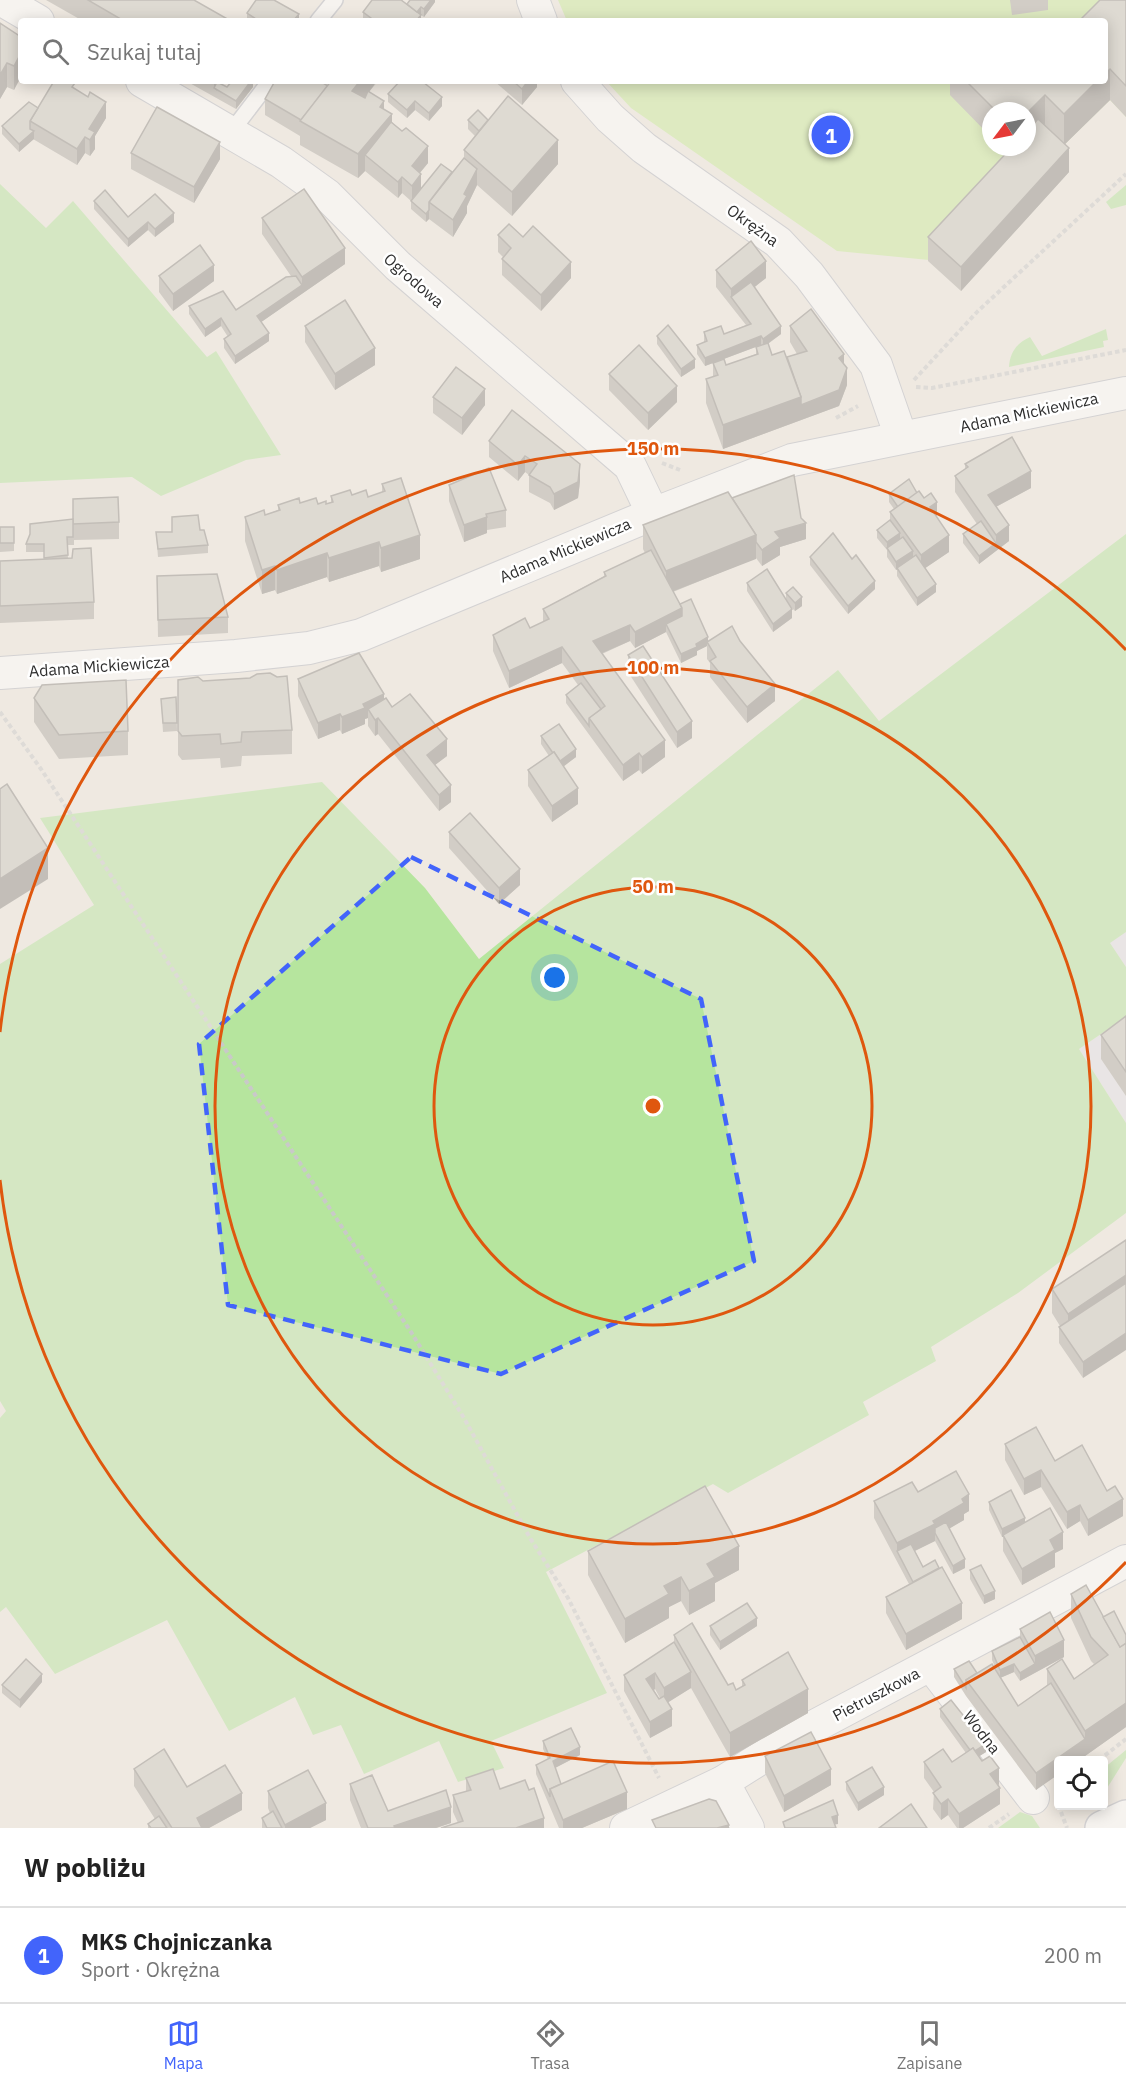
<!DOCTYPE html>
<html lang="pl">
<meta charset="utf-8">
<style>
body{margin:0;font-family:"IBM Plex Sans",sans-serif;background:#f6f6f6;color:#222}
.controls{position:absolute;right:18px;bottom:18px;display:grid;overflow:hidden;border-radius:6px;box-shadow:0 3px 15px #0003}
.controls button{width:54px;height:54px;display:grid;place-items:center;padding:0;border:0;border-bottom:2px solid #e0e0e0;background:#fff;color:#222;font:30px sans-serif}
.compass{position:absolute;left:982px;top:102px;width:54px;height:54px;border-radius:50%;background:#fff;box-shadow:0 3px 15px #0003;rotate:238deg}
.you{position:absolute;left:555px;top:978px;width:21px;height:21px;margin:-15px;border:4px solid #fff;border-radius:50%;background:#1a73e8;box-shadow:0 0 0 9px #1a73e833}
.badge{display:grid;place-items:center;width:39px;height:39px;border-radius:50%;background:#4264fb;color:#fff;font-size:20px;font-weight:700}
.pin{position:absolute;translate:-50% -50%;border:3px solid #fff;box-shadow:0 2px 6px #0006}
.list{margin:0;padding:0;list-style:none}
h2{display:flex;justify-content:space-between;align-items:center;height:78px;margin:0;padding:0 24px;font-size:26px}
h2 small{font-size:20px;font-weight:400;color:#767676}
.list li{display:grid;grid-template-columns:39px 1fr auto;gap:18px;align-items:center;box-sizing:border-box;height:96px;padding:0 24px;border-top:2px solid #e0e0e0}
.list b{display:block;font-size:22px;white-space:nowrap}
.list p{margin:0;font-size:20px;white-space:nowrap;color:#767676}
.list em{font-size:20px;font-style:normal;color:#767676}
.icon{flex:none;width:33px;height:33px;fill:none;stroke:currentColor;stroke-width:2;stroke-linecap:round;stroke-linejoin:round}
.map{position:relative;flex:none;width:1126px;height:1828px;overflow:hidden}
.search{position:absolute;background:#fff;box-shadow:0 3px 15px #0003;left:18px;right:18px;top:18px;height:66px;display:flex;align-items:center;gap:15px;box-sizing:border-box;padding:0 21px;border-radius:6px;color:#767676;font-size:22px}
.sheet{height:174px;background:#fff}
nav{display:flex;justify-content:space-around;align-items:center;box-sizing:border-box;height:84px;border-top:2px solid #e0e0e0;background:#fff;font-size:16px;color:#767676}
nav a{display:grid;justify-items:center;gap:3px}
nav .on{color:#4264fb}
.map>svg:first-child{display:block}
</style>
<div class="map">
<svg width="1126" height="1828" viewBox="0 0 1126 1828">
<rect width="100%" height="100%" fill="#efe9e1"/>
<g fill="#e3e1e8">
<path d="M1126,932V967L1109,943Z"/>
<path d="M1126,1017V1123L1079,1049Z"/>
</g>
<g fill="#b6e59e">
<path d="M0,184L46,228L73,201L207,357L216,351L281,455L246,460L161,496L132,477L0,483Z"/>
<path d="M1126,185V205L1111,209L1106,202Z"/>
<path d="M1106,329L1108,340L1103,341L1104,347L1009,367C1010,352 1017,343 1030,337L1042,356Z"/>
<path d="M1126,534V932L1110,943L1126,967V1017L1079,1049L1126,1123V1213L1018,1293L931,1347L936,1361L863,1402L869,1415L728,1493L713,1484L546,1572L607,1693L491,1741L504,1768L458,1782L439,1741L364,1774L341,1725L313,1735L295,1697L229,1731L167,1620L55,1674L6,1607L0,1612V1418L6,1411L0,1401V964L94,905L40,818L322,782L425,888L479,959L838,670L879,721Z"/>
<path d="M1126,1750V1758L1104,1793V1768Z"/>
<path d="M1020,1812L1032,1816L1040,1828H998Z"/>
</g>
<path fill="#c9ec9a" d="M558,0H1126V117L1110,100L1064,145L1027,111H991V147H1024L929,260L837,251L631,108L606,81H1105V21H567Z"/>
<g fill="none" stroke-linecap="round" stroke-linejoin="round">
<defs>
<g id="lane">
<path d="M318,21L335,0"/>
<path d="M231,132L270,81"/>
</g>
<g id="street">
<path d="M2,0L38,21"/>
<path d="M533,0L541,21"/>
<path d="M142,81L281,162L327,195L398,266L630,466L653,514"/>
<path d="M577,81L610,118L644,148L778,242L809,275L876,365L901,437"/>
<path d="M0,673L236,656L309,648L361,635L653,514L792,460L1126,393"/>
<path d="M931,1665L1033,1798"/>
<path d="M723,1782L748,1828"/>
<path d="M626,1828L723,1782L794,1737L1126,1561"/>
</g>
<path id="secondary" d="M1102,1828L1126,1817"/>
</defs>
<use href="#lane" stroke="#b4b7c1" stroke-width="18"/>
<use href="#street" stroke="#b4b7c1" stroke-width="34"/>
<use href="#secondary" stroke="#b4b7c1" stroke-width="36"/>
<g stroke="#c9c9c9" stroke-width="4" stroke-dasharray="4.5 3" stroke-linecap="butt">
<path d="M914,380L978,311L1126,174"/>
<path d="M916,387L932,388L1126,350"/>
<path d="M836,418L858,406"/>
<path d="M662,463L680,470"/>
<path d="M0,712L41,769L411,1332L464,1418L530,1538L568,1598L659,1778"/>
<path d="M1099,1760L1126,1739"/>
<path d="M1061,1812L1067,1828"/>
<path d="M989,1828L1009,1814"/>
</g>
<use href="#lane" stroke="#fff" stroke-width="15"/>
<use href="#street" stroke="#fff" stroke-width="32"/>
<use href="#secondary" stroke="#fff" stroke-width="33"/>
</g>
<g fill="#afaba4" fill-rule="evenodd">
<path d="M46,0H194L231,21H83Z"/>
<path d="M403,0V1L407,4L435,0V2L424,17L421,15V21H363V12Z"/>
<path d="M1010,0H1048V10L1012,15Z"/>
<path d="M1126,0V117L1110,100L1065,144L1069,172L961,291L928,261V237L1007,153L1001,147H1027V111H991V137L950,95V81H1105Z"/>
<path d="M247,13L299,21H247Z"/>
<path d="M0,23L21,37L14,90L7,87L0,99Z"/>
<path d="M186,81H223L221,84L227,87L253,81V87L236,109Z"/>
<path d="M331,81H378L369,92L384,109L392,122L428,163L420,173L421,188L452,172L464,158V150L475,136L468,129V120H488L558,164L512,216L477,185L467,206V213L453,237L429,219L426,222L411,209V201L402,193L398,198L365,171L358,178L300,145V136L265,115V99L328,86Z"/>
<path d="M428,81L427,85L442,106L429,121L415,110L407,118L388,102V94Z"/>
<path d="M494,81H537V87L522,105Z"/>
<path d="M75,89L106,118L95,136V149L90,156L85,153L77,165L33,139L19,152L2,134V126Z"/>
<path d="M131,153L220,159L194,203L131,169Z"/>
<path d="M94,201L128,217L174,222L155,237L148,230L128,247L94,209Z"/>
<path d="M262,218L345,264L261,322L269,341L235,364L224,348V339L228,337L221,326L205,337L189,314V306L236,310L291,276L262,234Z"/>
<path d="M498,235L523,237L571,278L541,311L502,275V259L503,257L498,252Z"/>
<path d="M716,270L766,278L754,287L781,334L768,344L772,355L787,357L797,354L790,342V326L844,365L847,385L839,406L723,449L706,403V379L713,377V363L726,365L756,354V347L762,345H761L705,366L697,354V345L704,342V332L724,334L746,325L716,287Z"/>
<path d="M159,276L214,281L173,311L159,292Z"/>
<path d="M305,326L375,365L335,390L305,342Z"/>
<path d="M657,336L695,368L681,377L657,344Z"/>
<path d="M609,374L677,402L648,430L609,390Z"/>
<path d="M433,397L485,405L462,435L433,413Z"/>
<path d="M489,441L580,481L578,498L554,510L550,503L529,492V475L525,472L518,481L489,457Z"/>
<path d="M965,464L1031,488L996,507L1009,541L979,564L963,543V534L977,524L955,492V476L965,469Z"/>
<path d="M382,484L420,559L381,572L379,566L329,582L327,577L277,594L275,590L262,594L245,541V517L265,515L278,510V505L300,503L326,504L331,502V496L352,495L368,497L382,492Z"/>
<path d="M449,485L506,510V527L487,530V533L464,542L449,501Z"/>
<path d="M917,493L937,517L949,552L925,568L936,592L917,606L897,576V569L896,570L887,557V550L877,538V530L890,520V512L894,509L889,502V494Z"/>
<path d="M732,498L801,518L806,539L780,547V555L762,566L756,558L673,592L680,604L708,641L775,701L747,723L710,677V663L707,659V646L697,651V655L681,663L666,632L635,648L630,641L602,654L665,757L642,774L639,770L623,781L566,703V695L578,685L562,663L509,688L493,651V635L530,628L543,622V609L604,576V572L645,553L643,549V525Z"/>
<path d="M119,522V539L74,540V545H67L68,558L94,602V619L0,623V561L44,559V552H26V544L30,535V524Z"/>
<path d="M0,527H14V551L0,552Z"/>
<path d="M156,532L208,545V553L158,557Z"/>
<path d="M810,557L852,559L875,589L848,614L810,565Z"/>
<path d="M157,576L228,617V633L158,637Z"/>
<path d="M747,583L786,600V593L802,606L795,611L788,604L792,618L773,632L747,591Z"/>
<path d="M628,655L692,738L677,748L628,672Z"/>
<path d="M298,679L384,699L447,756L435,765L451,802L439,811L378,734L375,736L368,726V718L365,719V724L342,734L340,730L318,739L298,696Z"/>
<path d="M178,680L203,681L292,730V754L242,756L241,766L221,768L220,758L182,760L178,755Z"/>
<path d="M176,697L177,731L163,732L161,699Z"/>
<path d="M34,698L128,731V755L59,759L34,722Z"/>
<path d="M541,736L576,757L563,766L578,804L552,822L528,786V770L549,756L541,744Z"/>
<path d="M449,832L520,885L499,904L449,848Z"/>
<path d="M1126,1016V1096L1101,1059V1035Z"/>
<path d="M1126,1240L1083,1378L1059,1343V1327L1060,1326L1052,1313V1289Z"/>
<path d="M1005,1444L1055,1461L1107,1491L1123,1516L1088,1536L1080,1521L1067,1529L1041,1487L1024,1495L1005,1460Z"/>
<path d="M918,1492L969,1511L964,1514V1520L949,1528L965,1568L953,1574L935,1541L915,1551L923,1567L962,1619L906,1650L886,1613V1597L909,1584L874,1518V1501Z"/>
<path d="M989,1502L1025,1522L1063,1549L1055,1553V1567L1022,1585L1003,1551V1537H1002L989,1510Z"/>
<path d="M588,1551L739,1570L715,1583V1601L689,1615L681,1601L669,1607V1618L625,1643L588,1575Z"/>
<path d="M970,1570L995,1599L984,1604L970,1579Z"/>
<path d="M1071,1594L1126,1635V1727L1078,1761H1059L1036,1790L966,1696L954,1677V1669L977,1673L1018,1706L1047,1685V1669L1074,1679L1094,1664L1091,1661L1071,1618Z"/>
<path d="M710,1626H757L720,1650L710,1635Z"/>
<path d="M1020,1629L1064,1657L1020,1681L1014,1672L1000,1678L992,1660V1651L1020,1637Z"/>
<path d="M674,1635L728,1685L736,1690L742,1687V1680L808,1713L730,1757L691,1688L668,1702L672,1726L650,1738L624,1691V1675L674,1642ZM655,1689L660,1698L659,1699L654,1690Z"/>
<path d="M42,1682L20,1708L2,1693V1685Z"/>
<path d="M940,1709L986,1752L979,1756L999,1784L1000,1804L963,1828H957L948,1815L941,1820L933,1809L934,1792L924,1778V1762H952L966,1753L940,1717Z"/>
<path d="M543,1741L580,1755L555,1768L561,1784L627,1809L582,1828H559L536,1774V1765L548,1759L543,1749Z"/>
<path d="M765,1756L831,1785L784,1812L765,1773Z"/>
<path d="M134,1769L187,1787L242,1810L209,1828H148V1824L155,1819L134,1786Z"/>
<path d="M466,1778L500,1789L544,1828L458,1823L453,1812V1795L466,1792Z"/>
<path d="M846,1782L884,1795L858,1811L846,1790Z"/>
<path d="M350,1784L388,1811L451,1823L436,1828H361L350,1800Z"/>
<path d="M268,1791L326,1820L310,1828H262V1818L270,1813L268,1808Z"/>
</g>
<g fill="#8e8b86">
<path d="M431,0H435V2L424,17V9Z"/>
<path d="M421,7V21H416V13Z"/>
<path d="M299,14V21H293Z"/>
<path d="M21,53V77L14,90V66Z"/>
<path d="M7,63V87L0,99V75Z"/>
<path d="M1110,69V100L1064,145V114L1097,81H1105V74Z"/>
<path d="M214,81H223L217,91L214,88V97Z"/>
<path d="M251,81H253V87L236,109V101Z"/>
<path d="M360,81H374V85L352,115V91Z"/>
<path d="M528,81H537V87L522,105V89Z"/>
<path d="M1045,95V126L1027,144V113Z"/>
<path d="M442,97V106L429,121V113Z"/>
<path d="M384,101V123L392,114V137L365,155V171L358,178V154L380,107Z"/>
<path d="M415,101V110L407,118V110Z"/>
<path d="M106,102V118L95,136V149L90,156L89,129Z"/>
<path d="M34,131V139L19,152V144Z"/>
<path d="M85,137V153L77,165V149Z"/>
<path d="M558,140V164L512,216V192Z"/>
<path d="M220,142V159L194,203V187Z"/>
<path d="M428,146V163L412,182V166Z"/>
<path d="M1069,148V172L961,291V267Z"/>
<path d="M477,169V185L467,206V213L453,237V220L464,194Z"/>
<path d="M421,174V190L412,202V186Z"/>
<path d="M402,177V193L398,198V182Z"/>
<path d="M429,210V219L426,222V214Z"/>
<path d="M174,213V222L155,237V229Z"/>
<path d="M148,222V230L128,247V239Z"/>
<path d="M345,248V264L257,325V316L302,285V277Z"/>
<path d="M766,261V278L735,303L731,297V289Z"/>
<path d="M571,262V278L541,311V295Z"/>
<path d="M214,265V281L173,311V294Z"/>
<path d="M221,318V326L205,337V329Z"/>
<path d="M781,326V334L763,347V339Z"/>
<path d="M269,333V341L235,364V356Z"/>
<path d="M761,336V345L705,366V358Z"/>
<path d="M375,348V365L335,390V374Z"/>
<path d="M844,354V370L839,358Z"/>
<path d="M695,359V368L681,377V369Z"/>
<path d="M847,368V385L839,406L723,449V425Z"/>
<path d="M677,386V402L648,430V413Z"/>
<path d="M485,389V405L462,435V418Z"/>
<path d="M525,456V472L518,481V465Z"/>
<path d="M580,464V481L578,498L554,510V494Z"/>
<path d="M1031,471V488L988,511V495Z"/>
<path d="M937,502V519L930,507Z"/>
<path d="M487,517V533L464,542V525Z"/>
<path d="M806,523V539L780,547V555L762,566V550L775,532Z"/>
<path d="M1009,525V541L979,564V556L996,543V535Z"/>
<path d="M900,533V542L887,549V542Z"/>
<path d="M420,535V559L381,572V548Z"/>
<path d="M756,535V559L666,594V571Z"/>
<path d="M949,535V552L921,571V555Z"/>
<path d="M379,542V566L329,582V558Z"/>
<path d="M913,551V559L896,570V562Z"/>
<path d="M327,553V577L277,594V570Z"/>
<path d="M275,566V590L262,594V570Z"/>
<path d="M875,581V589L848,614V606Z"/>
<path d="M936,584V592L917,606V598Z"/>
<path d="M802,597V606L795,611V603Z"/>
<path d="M682,608V624H666V632L635,648V632Z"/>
<path d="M792,609V618L773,632V624Z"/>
<path d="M630,625V641L593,657V641Z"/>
<path d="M708,637V644L707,642V646L697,651V655L681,663V654L696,644Z"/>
<path d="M562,647V663L509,688V671Z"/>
<path d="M775,684V701L747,723V707Z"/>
<path d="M384,694V710L368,709V718L365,719V724L342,734V717L363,704Z"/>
<path d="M340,714V730L318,739V723Z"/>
<path d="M378,718V734L375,736V720Z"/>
<path d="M692,721V738L677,748V732Z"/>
<path d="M447,739V756L427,771V755Z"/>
<path d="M665,740V757L642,774V757Z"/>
<path d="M576,749V757L559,770V761Z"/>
<path d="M639,753V770L623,781V765Z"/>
<path d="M451,785V802L439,811V795Z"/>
<path d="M578,788V804L552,822V806Z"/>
<path d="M48,848V879L0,909V879Z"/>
<path d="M520,869V885L499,904V888Z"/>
<path d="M1126,1275V1299L1068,1338V1314Z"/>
<path d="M1126,1333V1350L1083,1378V1362Z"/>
<path d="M1041,1470V1487L1024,1495V1479Z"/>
<path d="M969,1494V1511L964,1514V1520L937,1536L935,1533V1541L900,1558L897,1551V1543L933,1521L962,1499Z"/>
<path d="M1123,1499V1516L1088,1536V1520Z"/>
<path d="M1080,1505V1521L1067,1529V1512Z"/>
<path d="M1025,1518V1526L1003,1535V1537H1002V1529Z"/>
<path d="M1063,1532V1549L1055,1553V1567L1022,1585V1569L1050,1540Z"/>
<path d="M739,1546V1570L715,1583V1601L689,1615V1591L707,1564Z"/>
<path d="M965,1559V1568L953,1574V1566Z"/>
<path d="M681,1577V1601L669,1607V1618L625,1643V1619L664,1586Z"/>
<path d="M995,1591V1599L984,1604V1596Z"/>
<path d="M962,1603V1619L906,1650V1634Z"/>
<path d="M757,1618V1626L720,1650V1642Z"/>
<path d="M1064,1640V1657L1020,1681V1673L1035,1664V1656Z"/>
<path d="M1014,1664V1672L1000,1678V1670Z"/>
<path d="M691,1672V1688L664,1705V1688Z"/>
<path d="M655,1673V1689L646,1695V1679Z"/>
<path d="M42,1674V1682L20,1708V1700Z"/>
<path d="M808,1689V1713L730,1757V1733Z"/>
<path d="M1126,1703V1727L1078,1761H1059V1774L1036,1790V1773L1085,1739V1731Z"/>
<path d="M672,1709V1726L650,1738V1722Z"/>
<path d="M986,1744V1752L972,1761V1753Z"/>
<path d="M580,1747V1755L553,1769V1761Z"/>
<path d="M999,1768V1784L990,1790V1774Z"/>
<path d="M831,1769V1785L784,1812V1796Z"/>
<path d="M884,1787V1795L858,1811V1803Z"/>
<path d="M1000,1788V1804L963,1828H959V1814Z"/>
<path d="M627,1792V1809L582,1828H563V1820Z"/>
<path d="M242,1793V1810L209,1828H197V1818Z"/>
<path d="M948,1799V1815L941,1820V1804Z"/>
<path d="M326,1803V1820L310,1828H285V1825Z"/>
<path d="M451,1807V1823L436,1828H394V1826Z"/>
<path d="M838,1815V1824L832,1825V1817Z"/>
<path d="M544,1818V1828H516Z"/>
<path d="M729,1825V1828H717Z"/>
</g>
<g fill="#cbc7bf" stroke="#8e8b86" stroke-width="1.5">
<path d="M88,0H194L231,21H124Z"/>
<path d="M256,0H274L299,14L293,21H259L247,13Z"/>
<path d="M372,0H401L421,15L416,21H375L363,12Z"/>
<path d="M410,0H431L424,9L421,7L417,12L407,4Z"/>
<path d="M1100,0H1126V86L1110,69L1105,74V21H1079Z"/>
<path d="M0,23L21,37V53L14,66L7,63L0,75Z"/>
<path d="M54,81H72L75,83L72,87L88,97L90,92L106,102L89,129L95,132L90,140L85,137L77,149L30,121Z"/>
<path d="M232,81H251L236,101L214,88L217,82L227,87Z"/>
<path d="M275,81H320L328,86L301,120L265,99Z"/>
<path d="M331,81H360L352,91L365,98L368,91L384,101L380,107L392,114L358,154L300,121Z"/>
<path d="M400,81H424L423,82L442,97L429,113L415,101L407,110L388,94Z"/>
<path d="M513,81H528L522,89Z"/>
<path d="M966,81H1097L1064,114L1045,95L1027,113V111H996Z"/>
<path d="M508,96L558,140L512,192L464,150Z"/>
<path d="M29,102L38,108L30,121V129L34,131L19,144L2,126Z"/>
<path d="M157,107L220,142L194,187L131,153Z"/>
<path d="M478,110L488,120L479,131L468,120Z"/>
<path d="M1038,119L1069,148L961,267L928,237L1012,147H1027V131Z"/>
<path d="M391,122L402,131L406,128L428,146L412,166L421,174L412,186L402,177L398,182L365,155Z"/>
<path d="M464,158L477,169L464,194L467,196L453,220L429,202Z"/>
<path d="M441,164L452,172L429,202V210L426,214L411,201Z"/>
<path d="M304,189L345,248L302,277L262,218Z"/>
<path d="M105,190L128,217L155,194L174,213L155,229L148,222L128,239L94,201Z"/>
<path d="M509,224L523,237L533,226L571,262L541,295L502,259L511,248L498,235Z"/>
<path d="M751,241L766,261L731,289L716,270Z"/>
<path d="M200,245L214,265L173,294L159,276Z"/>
<path d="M296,276L302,285L257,316L269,333L235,356L224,339L231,334L221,318L205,329L189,306L223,291L236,310L286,277Z"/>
<path d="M751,282L781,326L763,339L761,336L705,358L697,345L707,341L704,332L721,326L724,334L751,324L731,297Z"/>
<path d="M345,300L375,348L335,374L305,326Z"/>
<path d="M811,309L844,354L839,358L847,368L839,390L801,405V397L787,357L807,351L790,326Z"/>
<path d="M668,325L695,359L681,369L657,336Z"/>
<path d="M768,343L772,355L784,351L801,397L723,425L706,379L718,375L713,363L724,359L726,365L758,354L756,347Z"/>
<path d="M639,345L677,386L648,413L609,374Z"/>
<path d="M456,367L485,389L462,418L433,397Z"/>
<path d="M512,410L580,464L578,482L554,494L550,487L529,475L537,464L525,456L518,465L489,441Z"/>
<path d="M1012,437L1031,471L988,495L1009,525L996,535L955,476L968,467L965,464Z"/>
<path d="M489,468L506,510L486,514L487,517L464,525L449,485Z"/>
<path d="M794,475L801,518L806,523L775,532L780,538L762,550L756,542V535L732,498Z"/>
<path d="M401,478L420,535L381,548L379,542L329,558L327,553L277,570L275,566L262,570L245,517L264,510L265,515L280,510L278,505L299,498L300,503L316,498L318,504L326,501V504L333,502L331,496L350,490L352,495L366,490L368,497L385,491L382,484Z"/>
<path d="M909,479L917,493L898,507L889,494Z"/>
<path d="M919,491L924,498L931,493L937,502L930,507L949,535L921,555L890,512Z"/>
<path d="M728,492L756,535L666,571L643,525Z"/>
<path d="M118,497L119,522L73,524V499Z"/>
<path d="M198,515L200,530H204L208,545L158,549L156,532H172V517Z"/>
<path d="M73,519V537H67L68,555L44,558V544H26L30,534V524Z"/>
<path d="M890,520L900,533L887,542L877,530Z"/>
<path d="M981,521L996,543L979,556L963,534Z"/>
<rect x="0" y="527" width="14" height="16"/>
<path d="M833,533L852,559L856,555L875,581L848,606L810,557Z"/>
<path d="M903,537L913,551L896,562L887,548Z"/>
<path d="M91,548L94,602L0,606V561L72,558L73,549Z"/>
<path d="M651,550L682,608L635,632L630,625L593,641L665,740L642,757L639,753L623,765L589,718L605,706L562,647L509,671L493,635L525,618L530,628L549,619L543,609L606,576L604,572Z"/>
<path d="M916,555L936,584L917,598L897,568Z"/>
<path d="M767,569L792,609L773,624L747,583Z"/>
<path d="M217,574L228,617L158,620L157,576Z"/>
<path d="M793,587L802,597L795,603L786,593Z"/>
<path d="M691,599L708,637L696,644L697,647L681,654L666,624L682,616V608L680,604Z"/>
<path d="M732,626L740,641L775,684L747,707L710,661L716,657L707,642Z"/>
<path d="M643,646L692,721L677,732L628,655Z"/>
<path d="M359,653L384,694L363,704L365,708L342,717L340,714L318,723L298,679Z"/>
<path d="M270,673L277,677L287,676L292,730L242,732L241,742L221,744L220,734L182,736L178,731V680L198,677L203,681L250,678L257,674Z"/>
<path d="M126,680L128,731L59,735L34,698L42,685Z"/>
<path d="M581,683L601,709L589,718V726L566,695Z"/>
<path d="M410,694L447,739L427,755L451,785L439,795L378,718L375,720L368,709L386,698L392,707Z"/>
<path d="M176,697L177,723H163L161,699Z"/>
<path d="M559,724L576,749L560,761L554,752L553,753L541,736Z"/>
<path d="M554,752L578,788L552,806L528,770Z"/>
<path d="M7,784L48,848L0,879V789Z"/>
<path d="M470,813L520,869L499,888L449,832Z"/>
<path d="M1126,1016V1072L1101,1035Z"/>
<path d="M1126,1240V1275L1068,1314L1052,1289Z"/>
<path d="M1126,1283V1333L1083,1362L1059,1327Z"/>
<path d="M1036,1427L1055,1461L1082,1445L1107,1491L1115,1486L1123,1499L1088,1520L1080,1505L1067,1512L1041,1470L1024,1479L1005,1444Z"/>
<path d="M956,1471L969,1494L962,1499L964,1503L933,1521L935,1524L897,1543L874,1501L912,1482L918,1492Z"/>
<path d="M705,1486L739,1546L707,1564L715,1577L689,1591L681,1577L664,1586L669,1594L625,1619L588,1551Z"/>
<path d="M1011,1490L1025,1518L1002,1529L989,1502Z"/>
<path d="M1050,1508L1063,1532L1050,1540L1055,1550L1022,1569L1003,1535Z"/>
<path d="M946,1522L965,1559L953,1566L935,1533V1528Z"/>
<path d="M911,1544L923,1567L935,1560L939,1568L913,1582L897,1551Z"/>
<path d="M981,1565L995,1591L984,1596L970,1570Z"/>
<path d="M942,1567L962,1603L906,1634L886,1597Z"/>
<path d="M1086,1585L1120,1647L1126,1643V1703L1085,1731L1047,1669L1062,1659L1074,1679L1108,1655L1091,1637L1071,1594Z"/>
<path d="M747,1603L757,1618L720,1642L710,1626Z"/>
<path d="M1114,1611L1126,1635V1643L1120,1647L1103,1617Z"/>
<path d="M1050,1612L1064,1640L1035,1656L1020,1629Z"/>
<path d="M692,1623L728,1685L733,1683L736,1690L745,1685L742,1680L788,1652L808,1689L730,1733L674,1635Z"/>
<path d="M1020,1637L1035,1664L1020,1673L1014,1664L1000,1670L992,1651Z"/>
<path d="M674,1642L691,1672L664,1688L655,1673L646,1679L659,1699L664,1696L672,1709L650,1722L624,1675Z"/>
<path d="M26,1659L42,1674L20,1700L2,1685Z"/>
<path d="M969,1661L977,1673L966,1680V1688L954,1669Z"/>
<path d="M992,1664L1018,1706L1051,1683L1085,1739L1036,1773L966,1680Z"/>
<path d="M951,1700L986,1744L975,1751L973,1748L970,1750L940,1709Z"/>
<path d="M571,1728L580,1747L553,1761L561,1784L550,1789V1797L536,1765L550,1758L543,1741Z"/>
<path d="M811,1732L831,1769L784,1796L765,1756Z"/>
<path d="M973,1748L982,1761L990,1756L999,1768L990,1774L1000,1788L959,1814L948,1799L941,1804L933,1793L941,1787L924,1762L943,1749L952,1762Z"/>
<path d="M164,1749L187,1787L225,1765L242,1793L197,1818L202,1828H172L134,1769Z"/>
<path d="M613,1761L627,1792L563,1820L550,1789Z"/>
<path d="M872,1767L884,1787L858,1803L846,1782Z"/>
<path d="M493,1769L500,1789L525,1780L529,1790L534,1788L544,1818L516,1828H441L463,1821L453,1795L471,1790L466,1778Z"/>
<path d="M308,1770L326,1803L285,1825L268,1791Z"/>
<path d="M372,1775L388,1811L446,1790L451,1807L394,1826L395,1828H368L350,1784Z"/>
<path d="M709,1799L716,1801L729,1825L717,1828H656L652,1820Z"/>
<path d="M833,1800L838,1815L832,1817L836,1828H785L783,1822Z"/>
<path d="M911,1804L927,1828H879Z"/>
<path d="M273,1811L282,1828H267L262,1818Z"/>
<path d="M159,1816L167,1828H151L148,1824Z"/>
</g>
<path d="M0 0H1126V1828H0ZM411,857L701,999L754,1261L501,1374L228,1305L199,1044Z" fill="#efe9e1" fill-opacity=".55" fill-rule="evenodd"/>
<path fill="none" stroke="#4264fb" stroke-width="4.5" stroke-dasharray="12 8" stroke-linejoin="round" d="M411,857L701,999L754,1261L501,1374L228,1305L199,1044Z"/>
<g fill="none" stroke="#df570e" stroke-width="3">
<circle cx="653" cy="1106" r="219"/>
<circle cx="653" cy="1106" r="438"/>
<path d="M1126 1562A657 657 0 0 1 0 1180M0 1032A657 657 0 0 1 1126 650"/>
</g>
<g text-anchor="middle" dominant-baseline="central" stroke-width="5" stroke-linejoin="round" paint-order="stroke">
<g font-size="16" fill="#2e2e2e" stroke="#fff">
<text transform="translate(753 225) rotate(36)">Okrężna</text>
<text transform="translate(414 280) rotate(41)">Ogrodowa</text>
<text transform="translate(1029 412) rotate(-12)">Adama Mickiewicza</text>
<text transform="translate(565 550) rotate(-23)">Adama Mickiewicza</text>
<text transform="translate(99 666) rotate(-4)">Adama Mickiewicza</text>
<text transform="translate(876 1694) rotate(-28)">Pietruszkowa</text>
<text transform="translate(982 1732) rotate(52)">Wodna</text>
</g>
</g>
<circle cx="653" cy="1106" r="9" fill="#df570e" stroke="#fff" stroke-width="3"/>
<g font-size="18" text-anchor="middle" font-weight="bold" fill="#df570e" stroke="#fff" stroke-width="5" stroke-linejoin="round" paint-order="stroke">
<text x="653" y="455">150 m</text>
<text x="653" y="674">100 m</text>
<text x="653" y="893">50 m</text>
</g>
</svg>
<div class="controls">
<button><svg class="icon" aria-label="locate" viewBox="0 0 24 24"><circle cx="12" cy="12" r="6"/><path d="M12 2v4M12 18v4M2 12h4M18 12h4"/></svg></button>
</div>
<svg class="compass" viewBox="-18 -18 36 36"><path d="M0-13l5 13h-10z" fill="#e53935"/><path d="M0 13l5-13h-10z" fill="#767676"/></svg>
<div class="you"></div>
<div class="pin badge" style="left:831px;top:135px">1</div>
<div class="search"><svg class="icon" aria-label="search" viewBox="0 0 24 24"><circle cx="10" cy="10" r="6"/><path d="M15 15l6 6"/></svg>Szukaj tutaj</div>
</div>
<section class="sheet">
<h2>W pobliżu<small></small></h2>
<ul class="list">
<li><span class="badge">1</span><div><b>MKS Chojniczanka</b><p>Sport · Okrężna</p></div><em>200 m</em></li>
</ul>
</section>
<nav>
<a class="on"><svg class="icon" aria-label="map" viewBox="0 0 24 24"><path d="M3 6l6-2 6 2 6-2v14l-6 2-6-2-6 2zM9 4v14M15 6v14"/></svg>Mapa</a>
<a><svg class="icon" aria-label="directions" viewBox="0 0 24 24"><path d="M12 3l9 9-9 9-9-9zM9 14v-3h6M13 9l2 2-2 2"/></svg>Trasa</a>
<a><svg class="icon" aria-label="saved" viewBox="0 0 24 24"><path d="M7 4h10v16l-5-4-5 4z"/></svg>Zapisane</a>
</nav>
